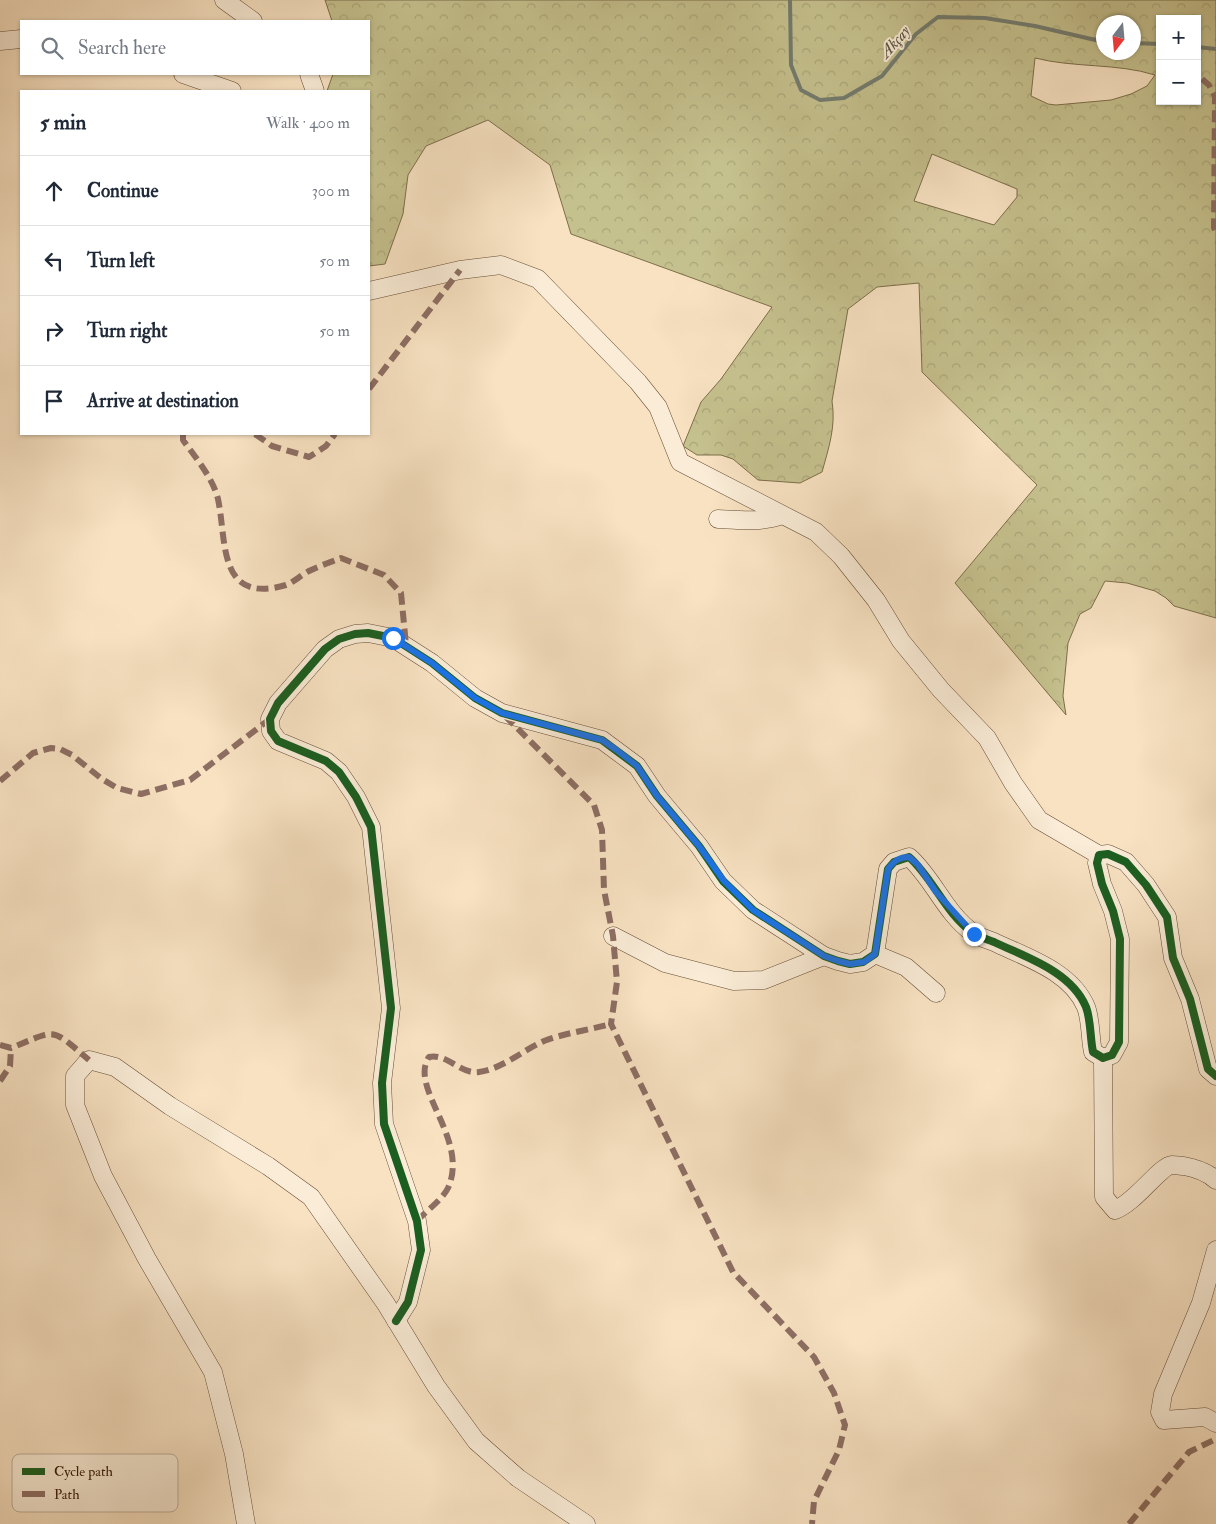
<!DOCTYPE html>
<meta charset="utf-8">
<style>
body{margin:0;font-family:"IM FELL Double Pica",serif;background:#f2f2f3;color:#1f2937}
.controls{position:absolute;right:15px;top:15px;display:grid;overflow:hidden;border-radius:0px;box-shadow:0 1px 4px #0004}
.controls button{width:45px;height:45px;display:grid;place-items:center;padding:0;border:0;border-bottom:1px solid #e0e1e3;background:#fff;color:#1f2937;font:25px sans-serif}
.compass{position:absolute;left:1096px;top:15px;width:45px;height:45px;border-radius:50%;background:#fff;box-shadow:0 1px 4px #0004;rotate:196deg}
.stop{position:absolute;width:15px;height:15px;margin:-11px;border:4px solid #1a73e8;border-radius:50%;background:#fff}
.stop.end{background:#1a73e8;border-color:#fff;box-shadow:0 1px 5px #0008}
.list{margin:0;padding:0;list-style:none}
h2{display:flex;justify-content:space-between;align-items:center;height:65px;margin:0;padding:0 20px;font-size:21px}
h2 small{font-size:16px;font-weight:400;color:#747a83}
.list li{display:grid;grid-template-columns:32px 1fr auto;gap:15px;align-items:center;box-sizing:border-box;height:70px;padding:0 20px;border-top:1px solid #e0e1e3}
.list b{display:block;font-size:19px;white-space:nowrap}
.list em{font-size:16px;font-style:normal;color:#747a83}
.icon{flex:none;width:28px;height:28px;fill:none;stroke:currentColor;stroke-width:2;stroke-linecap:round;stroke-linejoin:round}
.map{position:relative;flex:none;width:1216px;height:1524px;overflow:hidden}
.search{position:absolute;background:#fff;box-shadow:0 1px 4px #0004;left:20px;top:20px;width:350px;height:55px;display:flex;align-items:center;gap:12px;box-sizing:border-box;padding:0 18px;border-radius:0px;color:#747a83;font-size:19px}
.panel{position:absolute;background:#fff;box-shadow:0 1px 4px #0004;left:20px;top:90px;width:350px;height:345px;border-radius:0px}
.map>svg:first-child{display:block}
</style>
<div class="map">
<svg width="1216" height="1524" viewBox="0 0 1216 1524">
<defs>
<pattern id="forest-crowns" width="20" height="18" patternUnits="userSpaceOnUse" patternTransform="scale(1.25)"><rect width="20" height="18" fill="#c5c18e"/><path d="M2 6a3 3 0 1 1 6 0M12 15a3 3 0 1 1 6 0" fill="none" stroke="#aaa579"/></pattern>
</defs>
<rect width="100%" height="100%" fill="#f8e2c2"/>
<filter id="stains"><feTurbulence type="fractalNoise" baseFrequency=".004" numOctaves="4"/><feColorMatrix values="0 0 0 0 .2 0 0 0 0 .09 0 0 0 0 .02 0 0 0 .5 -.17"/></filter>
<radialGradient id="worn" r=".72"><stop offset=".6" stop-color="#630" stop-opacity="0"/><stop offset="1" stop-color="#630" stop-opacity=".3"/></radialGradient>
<path fill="url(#forest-crowns)" stroke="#7d6e4a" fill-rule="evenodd" d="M325,0H1216V618L1174,606L1166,598L1155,591L1127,583L1105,581L1091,608L1080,614L1068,643L1063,696L1066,715L955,583L1037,485L922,372L919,283L877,287L848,309L832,401C836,426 829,447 822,472L800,483L758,480L733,459L721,455H697L683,446L701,402L721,379L772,307L571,234L550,165L488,120L426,146L408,175L403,214L385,264L369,266V91H327L333,74H369V21H332ZM1160,19H1197V101H1160ZM1104,22H1134V52H1104ZM1035,58C1074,68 1117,63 1155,75L1147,86L1131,94L1111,100L1056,105L1048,104L1031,96ZM932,154L1017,189V197L994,225L914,201Z"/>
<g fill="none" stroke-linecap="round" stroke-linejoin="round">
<g stroke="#737c6f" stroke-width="4">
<path d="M790,0L791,65L801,90L820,100L844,98L882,76L916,34L938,17L985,18L1035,26L1104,42"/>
<path d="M1134,43L1160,44"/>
<path d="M1197,47L1216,49"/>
</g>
<defs>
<g id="minor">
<path d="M224,0L253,21"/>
<path d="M0,41L21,39"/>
<path d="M183,74L232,91"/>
<path d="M309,74L315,91"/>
<path d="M369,291L460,270L501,265L538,279L638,382L658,407L680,462L816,532L841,556L876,600L901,641L941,690L987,738L1013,783L1039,820L1099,855"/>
<path d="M718,519C739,520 762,523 782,515"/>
<path d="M613,936L665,963L734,981L764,980L824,956"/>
<path d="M875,954L906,967L936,993"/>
<path d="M1103,1058L1104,1197L1115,1210C1135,1203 1160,1166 1172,1165C1176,1165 1181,1166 1184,1166C1195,1168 1208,1173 1216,1180"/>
<path d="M1216,1250L1201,1303L1163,1394L1160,1412L1164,1420L1205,1417L1216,1423"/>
<path d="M396,1321L408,1302L421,1250L417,1221L384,1124L382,1083L391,1008L371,827L356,797L339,772L326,761L278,741L271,731L270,719L278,703L325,649L339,639L355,634L368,633L393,638L432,663L475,698L502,713L602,740L637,766L657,796L699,846L723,881L753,910L824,956L838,961L850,964L863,962L875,954L888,869L894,862L909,857C933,878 945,913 973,933C978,937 987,939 994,942C1025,957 1071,971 1086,1007C1091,1020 1090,1038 1093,1052L1103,1058L1112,1055L1119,1042L1120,939L1113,911L1102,884L1097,863L1099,855L1108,854L1126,862L1146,885L1167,917L1173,958L1190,999L1208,1069L1216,1076"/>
<path d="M246,1524L234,1454L213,1372L147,1259L103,1176L75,1105V1076L89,1060L115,1067L170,1106L268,1166L311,1197L386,1304L436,1386L476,1441L518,1478L586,1524"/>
</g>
</defs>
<use href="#minor" stroke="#664d34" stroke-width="19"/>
<use href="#minor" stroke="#faecd7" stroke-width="18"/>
<g stroke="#8d6e63" stroke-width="6" stroke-dasharray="12 6" stroke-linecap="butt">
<path d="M1202,79L1209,85L1215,97L1214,228L1216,233"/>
<path d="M369,389L460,270"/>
<path d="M183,434V440C195,457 213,478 218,499C227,541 217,605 286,585C294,582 301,575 309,571C319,566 331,562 341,558L384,575L401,593L406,645"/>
<path d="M255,434L272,446L309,457L326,446L335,434"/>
<path d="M505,716L594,805L602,830L604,890L613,936L617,982L611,1024L733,1272L814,1357L834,1393L845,1425L839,1450L814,1501L812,1524"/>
<path d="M0,781L33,753L51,748L60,749L72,755L102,779L117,788L141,794L190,780L270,719"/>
<path d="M0,1045L11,1048C58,1029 50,1027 89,1060"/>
<path d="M0,1081L10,1066L11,1048"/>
<path d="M417,1221C426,1211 442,1200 448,1188C470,1139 408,1088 429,1057C447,1053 461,1075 479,1072C502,1069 523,1050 544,1041C565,1033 589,1030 611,1024"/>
<path d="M1129,1524L1189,1452L1216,1439"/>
</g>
<defs>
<path id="cycleway" d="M396,1321L408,1302L421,1250L417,1221L384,1124L382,1083L391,1008L371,827L356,797L339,772L326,761L278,741L271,731L270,719L278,703L325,649L339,639L355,634L368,633L393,638L432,663L475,698L502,713L602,740L637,766L657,796L699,846L723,881L753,910L824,956L838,961L850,964L863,962L875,954L888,869L894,862L909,857C933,878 945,913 973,933C978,937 987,939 994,942C1025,957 1071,971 1086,1007C1091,1020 1090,1038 1093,1052L1103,1058L1112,1055L1119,1042L1120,939L1113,911L1102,884L1097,863L1099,855L1108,854L1126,862L1146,885L1167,917L1173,958L1190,999L1208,1069L1216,1076"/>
</defs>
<use href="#cycleway" stroke="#faecd7" stroke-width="11"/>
<use href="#cycleway" stroke="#1b5e20" stroke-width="8"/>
</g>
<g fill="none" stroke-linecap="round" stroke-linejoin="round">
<path stroke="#1a73e8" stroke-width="6" d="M393,638L432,663L475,698L502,713L602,740L618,751L637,766L657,796L699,846L724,881L753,910L824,956L838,961L850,964L864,962L875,954L888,869C894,861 899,857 909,857L918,865L936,892L974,934"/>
</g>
<g text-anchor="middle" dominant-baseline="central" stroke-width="4" stroke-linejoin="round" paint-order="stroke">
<g font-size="16" font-style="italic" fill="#595443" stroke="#faecd7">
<text transform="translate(895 42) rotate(-49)">Akçay</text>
</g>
</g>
<rect x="12" y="1454" width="166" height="58" rx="8" fill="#faecd7" stroke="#bfad98" stroke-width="1"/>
<rect x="22" y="1468" width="23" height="7" fill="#1b5e20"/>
<rect x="22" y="1491" width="23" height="6" fill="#8d6e63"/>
<g font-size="14" fill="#351b05">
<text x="54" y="1476">Cycle path</text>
<text x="54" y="1499">Path</text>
</g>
<rect width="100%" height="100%" filter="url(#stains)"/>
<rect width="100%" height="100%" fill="url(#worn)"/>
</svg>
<div class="controls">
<button>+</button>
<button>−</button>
</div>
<svg class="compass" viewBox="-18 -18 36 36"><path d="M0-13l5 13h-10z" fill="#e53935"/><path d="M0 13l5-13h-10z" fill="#747a83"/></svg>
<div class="stop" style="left:393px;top:638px"></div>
<div class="stop end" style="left:974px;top:934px"></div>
<div class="search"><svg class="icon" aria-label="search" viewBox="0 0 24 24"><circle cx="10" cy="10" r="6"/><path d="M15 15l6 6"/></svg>Search here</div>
<section class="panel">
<h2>5 min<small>Walk · 400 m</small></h2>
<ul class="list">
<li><svg class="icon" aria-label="ahead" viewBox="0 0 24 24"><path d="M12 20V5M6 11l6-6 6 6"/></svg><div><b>Continue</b></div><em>300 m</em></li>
<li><svg class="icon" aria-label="left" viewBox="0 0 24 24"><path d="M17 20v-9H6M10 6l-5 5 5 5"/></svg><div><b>Turn left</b></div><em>50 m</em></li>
<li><svg class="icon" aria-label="right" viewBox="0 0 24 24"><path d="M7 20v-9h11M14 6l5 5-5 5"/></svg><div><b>Turn right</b></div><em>50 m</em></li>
<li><svg class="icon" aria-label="arrive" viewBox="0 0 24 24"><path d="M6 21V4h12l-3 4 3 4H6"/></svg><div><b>Arrive at destination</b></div></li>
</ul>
</section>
</div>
